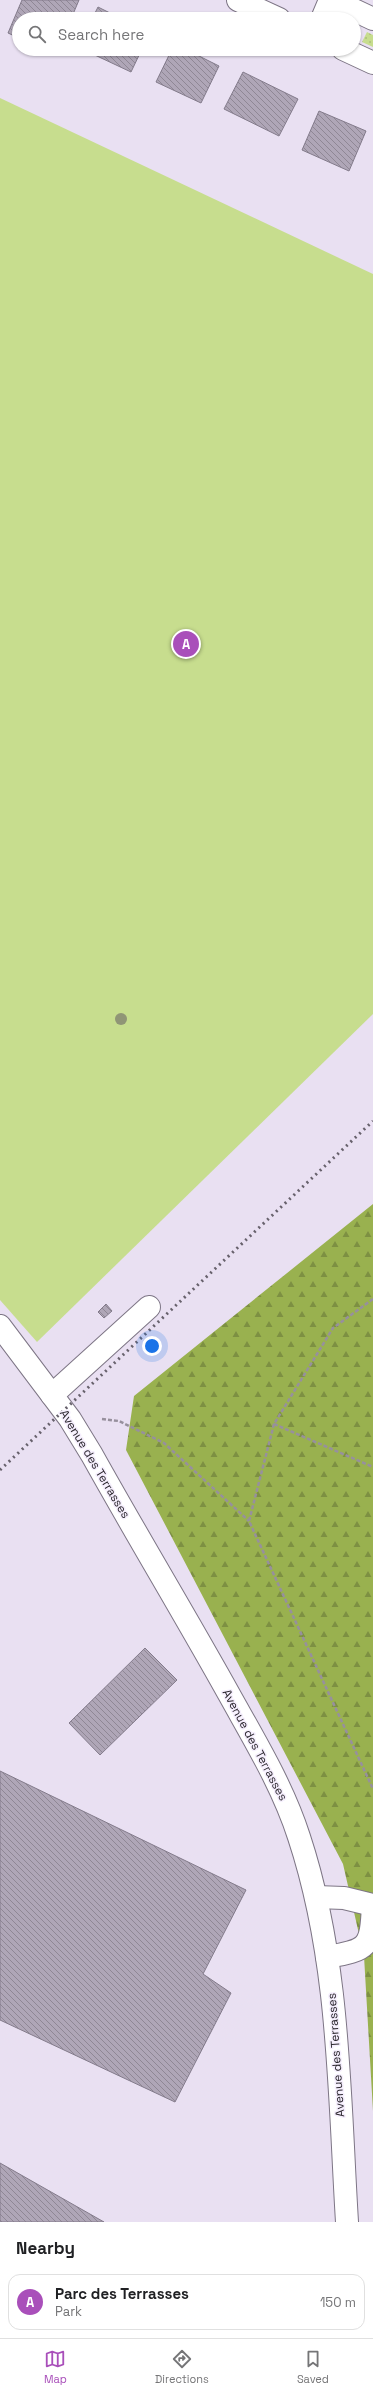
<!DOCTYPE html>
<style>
body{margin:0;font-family:"Space Grotesk",sans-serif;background:#f2f2f2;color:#202124}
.you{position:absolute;left:152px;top:1346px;width:14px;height:14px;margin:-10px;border:3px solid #fff;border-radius:50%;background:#1a73e8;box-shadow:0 0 0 6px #1a73e833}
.badge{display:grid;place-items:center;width:26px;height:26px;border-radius:50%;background:#a94fba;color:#fff;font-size:13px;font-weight:700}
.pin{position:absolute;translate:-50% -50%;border:2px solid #fff;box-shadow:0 1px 4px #0006}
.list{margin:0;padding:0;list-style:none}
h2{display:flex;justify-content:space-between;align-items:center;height:52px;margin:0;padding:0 16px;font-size:17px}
h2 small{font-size:13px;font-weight:400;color:#757577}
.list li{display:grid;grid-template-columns:26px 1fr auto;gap:12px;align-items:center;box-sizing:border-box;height:56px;margin:0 8px 8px;padding:0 8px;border:1px solid #e0e0e0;border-radius:12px}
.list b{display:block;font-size:15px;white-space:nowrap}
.list p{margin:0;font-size:13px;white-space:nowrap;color:#757577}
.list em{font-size:13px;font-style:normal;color:#757577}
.icon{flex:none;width:22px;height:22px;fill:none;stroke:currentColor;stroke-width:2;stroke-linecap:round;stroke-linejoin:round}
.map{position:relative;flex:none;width:373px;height:2222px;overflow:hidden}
.search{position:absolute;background:#fff;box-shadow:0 1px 3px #0004;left:12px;right:12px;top:12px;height:44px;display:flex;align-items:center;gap:10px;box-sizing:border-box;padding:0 14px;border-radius:22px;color:#757577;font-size:15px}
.sheet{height:116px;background:#fff}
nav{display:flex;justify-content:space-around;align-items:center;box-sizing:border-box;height:56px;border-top:1px solid #e0e0e0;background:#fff;font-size:11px;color:#757577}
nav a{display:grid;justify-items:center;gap:2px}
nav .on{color:#a94fba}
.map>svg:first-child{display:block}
</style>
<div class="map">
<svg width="373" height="2222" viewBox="0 0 373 2222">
<defs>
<pattern id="grass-dots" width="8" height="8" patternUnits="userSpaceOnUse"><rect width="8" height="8" fill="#c7dd8e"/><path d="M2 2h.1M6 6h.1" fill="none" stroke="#abbe7b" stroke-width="1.8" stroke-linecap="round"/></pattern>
<pattern id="forest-firs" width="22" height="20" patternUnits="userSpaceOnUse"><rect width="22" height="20" fill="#99b14f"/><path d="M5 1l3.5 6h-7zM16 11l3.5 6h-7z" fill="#7d9042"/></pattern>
<pattern id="building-back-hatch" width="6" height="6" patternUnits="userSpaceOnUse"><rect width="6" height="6" fill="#afa6b7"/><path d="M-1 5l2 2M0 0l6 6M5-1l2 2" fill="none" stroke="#8f8795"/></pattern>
</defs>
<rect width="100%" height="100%" fill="#e9e0f2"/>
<path fill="url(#grass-dots)" d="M367,32L373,35V47L362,42Z"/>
<path fill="url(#forest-firs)" d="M373,1204V2111L364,1956L343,1864L126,1450L134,1396Z"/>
<path fill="#c7dd8e" d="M0,98L373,274V1014L37,1342L0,1300Z"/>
<g fill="url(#building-back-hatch)" stroke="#837b8b">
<path d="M22,0H79L71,19H19V38L8,33Z"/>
<path d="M98,7L122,19H92Z"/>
<path d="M45,49H58L56,54Z"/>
<path d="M82,49H142L131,72Z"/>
<path d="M172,49H185L219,66L201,103L156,82Z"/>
<path d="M243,72L298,99L279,136L224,109Z"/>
<path d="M319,111L366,131L349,171L302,150Z"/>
<path d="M106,1304L112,1311L104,1318L98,1312Z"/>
<path d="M145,1648L177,1680L100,1755L69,1723Z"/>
<path d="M0,1771L246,1890L203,1974L231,1993L175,2102L0,2020Z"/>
<path d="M0,2163L104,2222H0Z"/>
</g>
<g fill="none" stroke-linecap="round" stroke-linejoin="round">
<defs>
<g id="minor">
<path d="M238,0L279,19"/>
<path d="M333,0L373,19"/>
<path d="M322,19L330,0"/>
<path d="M343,49L373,63"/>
<path d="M0,1326L70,1419L92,1455C137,1536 185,1615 230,1696C255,1741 283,1787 299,1837C340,1961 339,2093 347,2222"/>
<path d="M52,1395L149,1307"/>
<path d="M316,1897L344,1898L373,1905"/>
<path d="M327,1957C369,1950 371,1947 373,1905"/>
</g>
</defs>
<use href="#minor" stroke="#7d7585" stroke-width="24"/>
<g stroke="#97909d" stroke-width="2.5" stroke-dasharray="4 2" stroke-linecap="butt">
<path d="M373,1299L333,1328L274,1424L249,1521L373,1789"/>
<path d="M102,1419L119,1421L164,1443L249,1521"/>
<path d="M274,1424L373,1467"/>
</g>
<use href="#minor" stroke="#fff" stroke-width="22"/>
<path stroke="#67616c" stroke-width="3" stroke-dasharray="2 4" stroke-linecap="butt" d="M0,1470L373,1121"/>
</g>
<circle fill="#909576" cx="121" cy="1019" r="6"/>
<g text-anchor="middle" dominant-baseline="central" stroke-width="3" stroke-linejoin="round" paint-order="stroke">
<g font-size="12" fill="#2a262d" stroke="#f5eefd">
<text transform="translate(95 1464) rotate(59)">Avenue des Terrasses</text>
<text transform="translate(255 1745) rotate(62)">Avenue des Terrasses</text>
<text transform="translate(336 2055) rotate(-94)">Avenue des Terrasses</text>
</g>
</g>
</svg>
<div class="you"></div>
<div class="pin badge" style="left:186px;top:644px">A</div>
<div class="search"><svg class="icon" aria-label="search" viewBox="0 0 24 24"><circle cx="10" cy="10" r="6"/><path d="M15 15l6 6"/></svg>Search here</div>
</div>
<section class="sheet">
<h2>Nearby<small></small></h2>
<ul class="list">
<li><span class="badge">A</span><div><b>Parc des Terrasses</b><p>Park</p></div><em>150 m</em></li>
</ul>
</section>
<nav>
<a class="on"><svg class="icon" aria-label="map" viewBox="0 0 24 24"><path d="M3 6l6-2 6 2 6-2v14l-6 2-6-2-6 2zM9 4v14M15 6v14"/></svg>Map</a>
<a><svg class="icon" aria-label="directions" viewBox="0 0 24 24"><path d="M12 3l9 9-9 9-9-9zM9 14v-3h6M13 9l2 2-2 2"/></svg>Directions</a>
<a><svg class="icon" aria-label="saved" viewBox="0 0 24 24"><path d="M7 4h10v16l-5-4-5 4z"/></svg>Saved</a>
</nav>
